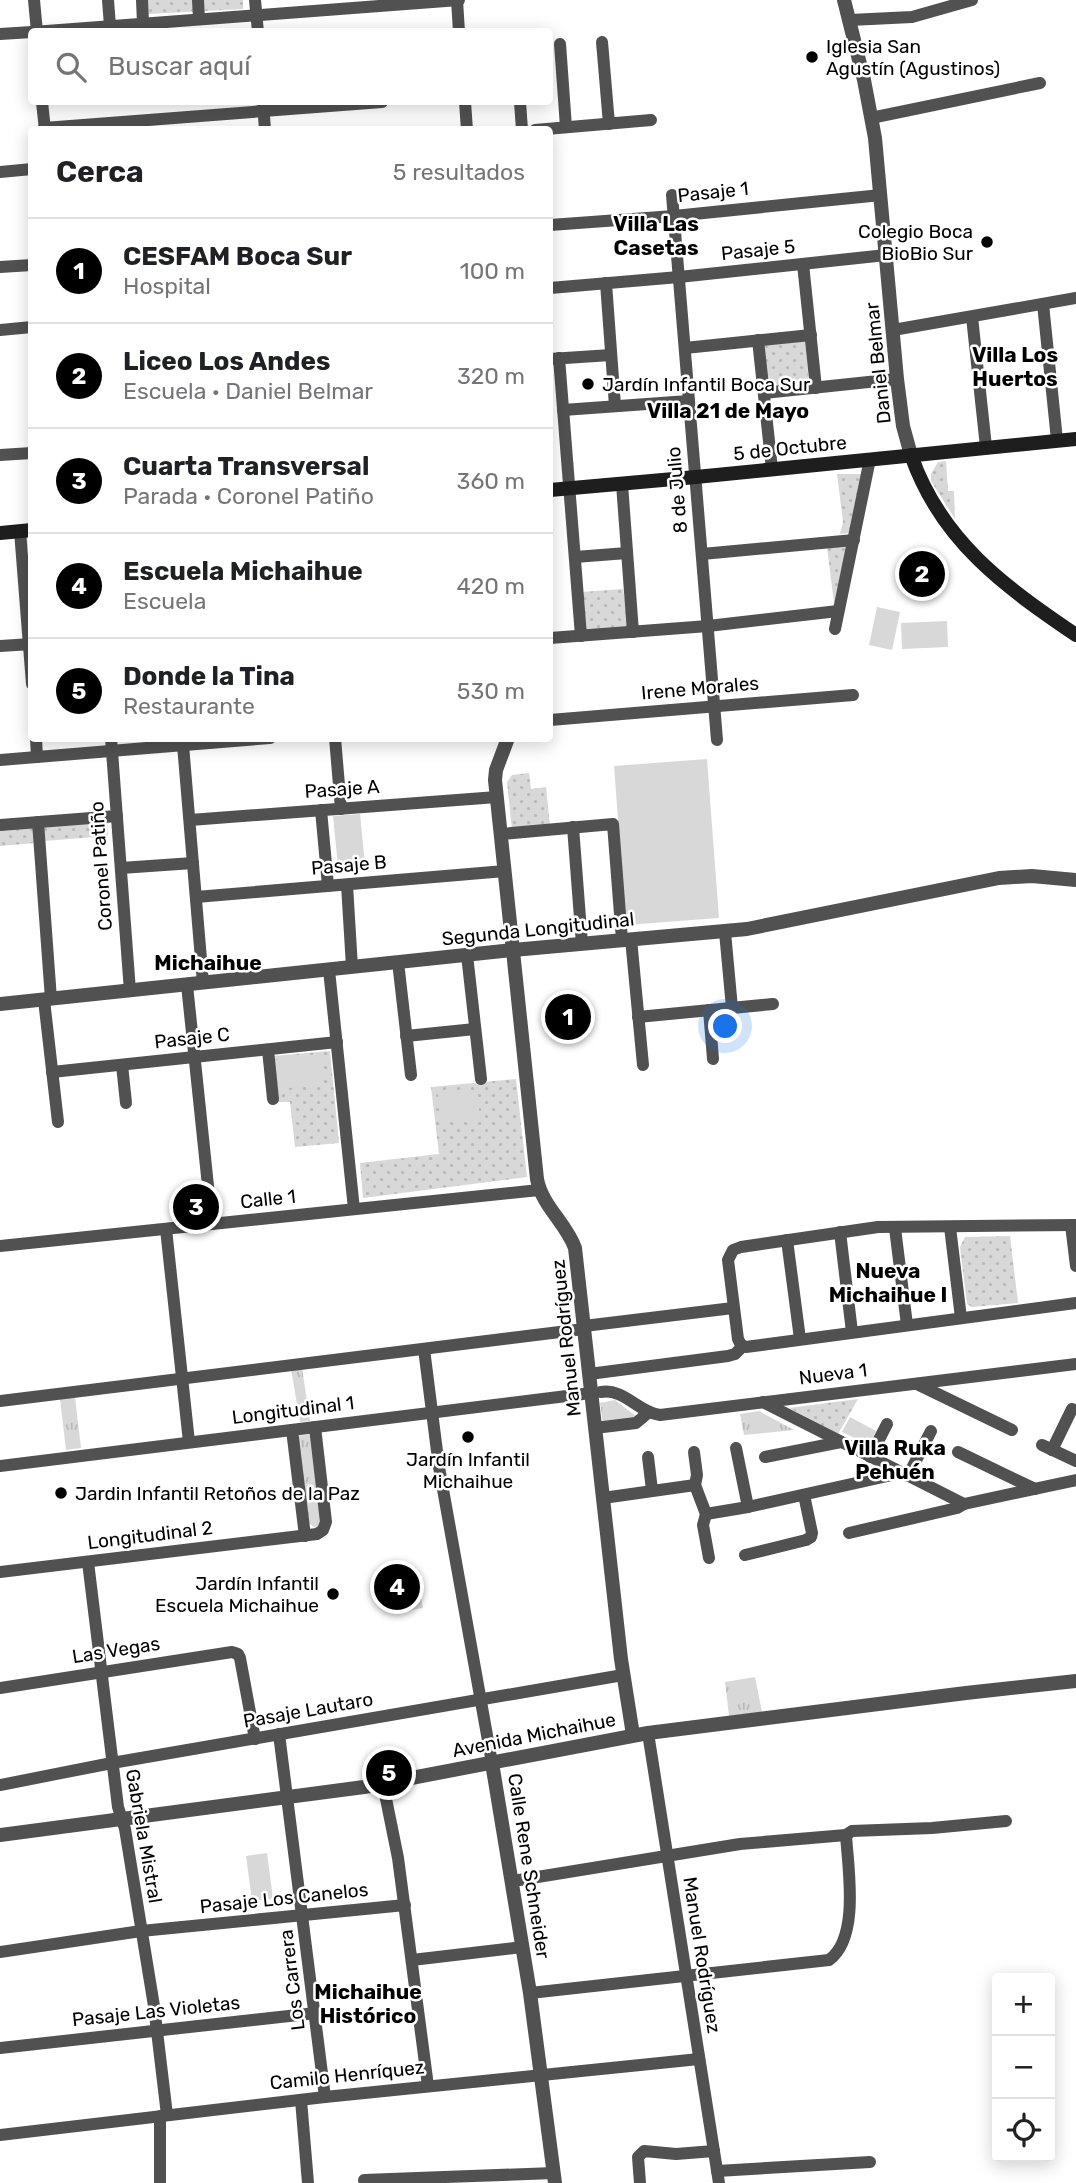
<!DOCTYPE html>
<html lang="es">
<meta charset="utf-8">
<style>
body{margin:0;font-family:Rubik,sans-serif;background:#f6f6f6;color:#202124}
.controls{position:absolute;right:21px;bottom:21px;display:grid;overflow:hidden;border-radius:7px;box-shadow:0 4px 18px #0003}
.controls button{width:63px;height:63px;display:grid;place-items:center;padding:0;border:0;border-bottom:2px solid #e0e0e0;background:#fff;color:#202124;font:35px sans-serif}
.you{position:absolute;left:726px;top:1027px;width:24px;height:24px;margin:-18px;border:5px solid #fff;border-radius:50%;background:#1a73e8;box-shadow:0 0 0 10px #1a73e833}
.badge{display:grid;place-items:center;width:46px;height:46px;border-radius:50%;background:#000;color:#fff;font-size:23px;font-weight:700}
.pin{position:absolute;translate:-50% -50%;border:4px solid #fff;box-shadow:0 2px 7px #0006}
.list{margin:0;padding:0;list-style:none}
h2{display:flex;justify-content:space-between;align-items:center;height:91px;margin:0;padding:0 28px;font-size:30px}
h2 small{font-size:23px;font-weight:400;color:#757577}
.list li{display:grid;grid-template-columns:46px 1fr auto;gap:21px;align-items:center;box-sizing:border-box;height:105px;padding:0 28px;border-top:2px solid #e0e0e0}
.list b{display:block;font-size:26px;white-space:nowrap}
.list p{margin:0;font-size:23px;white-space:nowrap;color:#757577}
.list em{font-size:23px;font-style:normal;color:#757577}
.icon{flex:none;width:38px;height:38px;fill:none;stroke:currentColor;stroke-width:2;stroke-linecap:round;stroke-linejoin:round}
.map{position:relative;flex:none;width:1076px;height:2183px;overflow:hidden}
.search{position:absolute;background:#fff;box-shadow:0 4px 18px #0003;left:28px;top:28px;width:525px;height:77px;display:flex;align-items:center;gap:18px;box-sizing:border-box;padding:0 24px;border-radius:7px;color:#757577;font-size:26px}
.panel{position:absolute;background:#fff;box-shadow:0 4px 18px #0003;left:28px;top:126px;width:525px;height:616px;border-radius:7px}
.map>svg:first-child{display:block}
</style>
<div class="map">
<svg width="1076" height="2183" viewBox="0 0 1076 2183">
<defs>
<pattern id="grass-tufts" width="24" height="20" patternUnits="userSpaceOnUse" patternTransform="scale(1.75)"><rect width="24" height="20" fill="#d8d8d8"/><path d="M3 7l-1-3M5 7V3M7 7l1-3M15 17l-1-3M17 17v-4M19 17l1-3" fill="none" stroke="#b8b8b8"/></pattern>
<pattern id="park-dots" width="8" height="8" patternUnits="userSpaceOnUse" patternTransform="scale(1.75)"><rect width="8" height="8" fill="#d8d8d8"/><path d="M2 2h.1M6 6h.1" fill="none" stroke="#b8b8b8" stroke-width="1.8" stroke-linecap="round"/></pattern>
</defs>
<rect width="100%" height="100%" fill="#fff"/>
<g fill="url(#grass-tufts)">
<path d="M302,1368L310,1421L300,1422L291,1369Z"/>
<path d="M75,1397L81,1448L66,1450L60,1399Z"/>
<path d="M615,1400L636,1416L634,1420L603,1424L600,1403Z"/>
<path d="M759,1411L794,1430L744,1435L740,1414Z"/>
<path d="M311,1434L321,1520L320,1526L314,1527L309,1523L298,1436Z"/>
<path d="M755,1677L762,1712L729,1716L725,1682Z"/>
</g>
<g fill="url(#park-dots)">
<path d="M147,0H243V9L148,14Z"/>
<path d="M805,340L809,384L768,387L763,343Z"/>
<path d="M946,461L948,491H954L955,519L931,481V474L938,462Z"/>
<path d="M837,474H863L850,533L840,534L843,522Z"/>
<path d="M847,545L834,603L827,547Z"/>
<path d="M623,589L629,625L625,629L586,633L582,592Z"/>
<path d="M529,773L531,789L546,787L550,826L512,830L507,782L512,775Z"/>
<path d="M107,820L108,836L44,841L43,826Z"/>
<path d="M33,826L35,843L0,846V829Z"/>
<path d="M330,1051L339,1143L295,1147L290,1102H277L272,1056Z"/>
<path d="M516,1079L527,1177L363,1198L360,1163L439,1154L431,1087Z"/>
<path d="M1010,1236L1018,1303L972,1307L967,1304L960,1247L965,1237Z"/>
<path d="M858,1399L838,1434L789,1408Z"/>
</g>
<g fill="#d8d8d8">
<path d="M877,607L900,612L892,650L869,645Z"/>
<path d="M947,621L948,647L902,649L901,623Z"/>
<path d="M707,759L719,918L626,925L614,766Z"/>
<path d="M360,814L365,864L338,866L333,816Z"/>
<path d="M320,1055L323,1085L277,1089L275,1060Z"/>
<path d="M477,1091L480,1119L441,1122L438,1094Z"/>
<path d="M850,1417L876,1431L869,1445L842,1432Z"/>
<path d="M416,1567L423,1608L398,1612L391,1572Z"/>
<path d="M267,1853L273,1899L252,1901L246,1856Z"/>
</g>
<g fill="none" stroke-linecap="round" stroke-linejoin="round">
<g stroke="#515151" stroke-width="12">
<path d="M34,0L37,32"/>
<path d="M108,0L110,26"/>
<path d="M142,0L143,23"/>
<path d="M198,0L199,19"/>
<path d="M255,0L258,32"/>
<path d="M457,0L459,32"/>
<path d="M850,20L912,17L972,0"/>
<path d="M33,32L459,0"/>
<path d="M0,34L32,32"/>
<path d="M602,42L609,124"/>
<path d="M560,44L566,127"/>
<path d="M42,102L45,130"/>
<path d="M263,102L265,130"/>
<path d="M465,102L467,130"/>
<path d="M520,102L522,130"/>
<path d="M871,118L1040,83"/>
<path d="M44,128L382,102"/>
<path d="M535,130L651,120"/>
<path d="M0,172L32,169"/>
<path d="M672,195L717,740"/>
<path d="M550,225L674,216L881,195"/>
<path d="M803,264L816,388"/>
<path d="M0,267L32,265"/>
<path d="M606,283L615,406"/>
<path d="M550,288L679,277L886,255"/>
<path d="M1043,304L1057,440"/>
<path d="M972,317L986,447"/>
<path d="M0,330L32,327"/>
<path d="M893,330L1076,298"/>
<path d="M758,340L772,469"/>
<path d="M685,348L811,335"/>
<path d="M559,358L581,636"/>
<path d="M550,359L611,355"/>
<path d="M764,393L897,379"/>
<path d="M563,410L689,401"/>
<path d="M0,455L32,453"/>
<path d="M622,484L633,632"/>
<path d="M20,531L32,684"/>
<path d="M702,554L854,540"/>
<path d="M575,557L627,553"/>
<path d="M835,629L870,459"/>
<path d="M550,638L708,626L838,611"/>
<path d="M0,646L32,644"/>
<path d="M550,720L853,695"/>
<path d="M36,738L37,757"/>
<path d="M111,738L130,991"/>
<path d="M335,738L341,809"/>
<path d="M183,745L203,983"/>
<path d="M0,760L270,738"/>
<path d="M321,810L328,886"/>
<path d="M190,820L497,797"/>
<path d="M38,822L51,999"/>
<path d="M0,825L117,816"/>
<path d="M573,827L582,944"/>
<path d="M501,834L613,824L622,940"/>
<path d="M121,868L193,863"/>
<path d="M347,885L352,967"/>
<path d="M196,897L505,871"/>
<path d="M725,932L732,1008"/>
<path d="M631,939L643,1065"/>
<path d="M467,955L481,1079"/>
<path d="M398,962L411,1075"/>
<path d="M329,970L354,1209"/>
<path d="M187,985L212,1224"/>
<path d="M44,1000L58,1122"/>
<path d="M709,1010L713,1059"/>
<path d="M638,1017L773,1004"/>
<path d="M406,1036L475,1029"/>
<path d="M268,1050L273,1099"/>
<path d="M122,1065L126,1103"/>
<path d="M52,1072L337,1042"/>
<path d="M1071,1225L1076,1266"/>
<path d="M1076,1225L878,1227L741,1247L733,1250L728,1260L738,1339L741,1345L746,1347L1076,1303"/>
<path d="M950,1227L961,1318"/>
<path d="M895,1228L907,1325"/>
<path d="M166,1229L189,1442"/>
<path d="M840,1232L852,1332"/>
<path d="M787,1240L800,1339"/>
<path d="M0,1246L539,1190"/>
<path d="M584,1326L733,1308"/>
<path d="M424,1349L439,1467L492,1763"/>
<path d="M589,1374L728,1356L735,1354L743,1346"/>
<path d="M917,1384L1012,1430"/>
<path d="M601,1392C624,1388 638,1412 660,1415L1076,1364"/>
<path d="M0,1401L584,1329"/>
<path d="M763,1402L964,1504"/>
<path d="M595,1428L636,1423L649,1412"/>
<path d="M292,1430L305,1536"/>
<path d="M1042,1445L1076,1461"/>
<path d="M736,1448L748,1507"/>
<path d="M1052,1450L1072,1409"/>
<path d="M694,1452L697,1475L695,1485"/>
<path d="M958,1452L1035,1489"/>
<path d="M648,1457L652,1490"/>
<path d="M765,1457L841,1442"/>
<path d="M870,1457L887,1424"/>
<path d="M0,1466L591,1393"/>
<path d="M908,1476L931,1431"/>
<path d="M695,1485L706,1514L703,1525L709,1558"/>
<path d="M603,1498L695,1485"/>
<path d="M706,1514L748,1507L901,1473"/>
<path d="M849,1533L957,1508L964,1504L1076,1480"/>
<path d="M745,1555L806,1540L811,1537L812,1533L804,1495"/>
<path d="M88,1562L118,1807L125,1829L154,2006L167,2115"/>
<path d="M0,1572L317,1534L323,1530L326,1522L315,1427"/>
<path d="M0,1688L232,1652L238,1654L240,1658L255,1739"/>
<path d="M648,1733L719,2183"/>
<path d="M279,1734L325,2097"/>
<path d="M383,1784L398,1858L428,2086"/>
<path d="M0,1785L112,1763L623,1675"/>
<path d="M513,1881L740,1844L846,1835L852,1831L932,1828L1006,1821"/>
<path d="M0,1952L141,1931L405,1905"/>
<path d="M412,1960L523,1947"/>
<path d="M530,1993L829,1960C860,1938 848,1868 846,1835"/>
<path d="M0,2048L316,2013"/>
<path d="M301,2100L308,2183"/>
<path d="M0,2135L325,2097L699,2059"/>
<path d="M717,2171L870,2162"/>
<path d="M364,2180L554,2173"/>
<path d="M160,2183V2116"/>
<path d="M640,2183L638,2157L644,2151L676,2154L714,2151"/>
</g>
<g stroke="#515151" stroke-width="14">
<path d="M844,0L864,80L875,138L897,379L903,426L911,455"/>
<path d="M508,738L496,770L495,780L537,1179C542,1206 566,1223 575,1248L621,1659L633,1735"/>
<path d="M0,1004L513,950L747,929L999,878L1032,876L1076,880"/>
<path d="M492,1763L530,1993L555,2183"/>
<path d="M0,1835L364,1787L648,1733L966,1693L1076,1681"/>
</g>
<g stroke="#1e1e1e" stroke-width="14">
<path d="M911,455C941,541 1004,586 1076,635"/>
<path d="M550,490L696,477L1076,439"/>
<path d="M0,533L32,530"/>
</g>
</g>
<g fill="#000" stroke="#fff" stroke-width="2.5">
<circle cx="812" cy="57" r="7"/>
<circle cx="987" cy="242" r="7"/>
<circle cx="588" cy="384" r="7"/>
<circle cx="468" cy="1437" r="7"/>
<circle cx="61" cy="1493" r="7"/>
<circle cx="333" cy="1594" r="7"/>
</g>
<g text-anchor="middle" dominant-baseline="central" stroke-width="5" stroke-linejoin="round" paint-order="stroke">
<g font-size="19" fill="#000" stroke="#fff" text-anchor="start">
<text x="826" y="46">Iglesia San<tspan x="826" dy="22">Agustín (Agustinos)</tspan></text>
<text x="973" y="231" text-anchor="end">Colegio Boca<tspan x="973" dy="22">BioBio Sur</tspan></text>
<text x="602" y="384">Jardín Infantil Boca Sur</text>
<text x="468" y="1459" text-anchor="middle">Jardín Infantil<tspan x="468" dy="22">Michaihue</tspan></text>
<text x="75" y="1493">Jardin Infantil Retoños de la Paz</text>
<text x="319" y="1583" text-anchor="end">Jardín Infantil<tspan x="319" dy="22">Escuela Michaihue</tspan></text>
</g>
<g font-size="19" fill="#000" stroke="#fff">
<text transform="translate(713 192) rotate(-6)">Pasaje 1</text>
<text transform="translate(758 250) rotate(-6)">Pasaje 5</text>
<text transform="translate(878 363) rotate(-96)">Daniel Belmar</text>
<text transform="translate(790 448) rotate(-6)">5 de Octubre</text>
<text transform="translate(677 490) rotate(-95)">8 de Julio</text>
<text transform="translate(700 688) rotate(-5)">Irene Morales</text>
<text transform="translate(342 789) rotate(-4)">Pasaje A</text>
<text transform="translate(349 865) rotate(-5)">Pasaje B</text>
<text transform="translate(101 866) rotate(-94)">Coronel Patiño</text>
<text transform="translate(538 929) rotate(-6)">Segunda Longitudinal</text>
<text transform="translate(192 1038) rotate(-6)">Pasaje C</text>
<text transform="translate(268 1199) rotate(-6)">Calle 1</text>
<text transform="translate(566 1338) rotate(-96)">Manuel Rodríguez</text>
<text transform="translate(833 1374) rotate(-7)">Nueva 1</text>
<text transform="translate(293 1410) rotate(-7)">Longitudinal 1</text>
<text transform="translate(150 1535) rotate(-7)">Longitudinal 2</text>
<text transform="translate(116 1650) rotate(-9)">Las Vegas</text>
<text transform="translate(308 1710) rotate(-10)">Pasaje Lautaro</text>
<text transform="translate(534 1735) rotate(-11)">Avenida Michaihue</text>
<text transform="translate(144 1836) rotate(80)">Gabriela Mistral</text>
<text transform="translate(529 1866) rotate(81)">Calle Rene Schneider</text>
<text transform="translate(284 1898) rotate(-6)">Pasaje Los Canelos</text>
<text transform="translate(702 1955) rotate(81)">Manuel Rodríguez</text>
<text transform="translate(292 1980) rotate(-97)">Los Carrera</text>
<text transform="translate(156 2011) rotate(-6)">Pasaje Las Violetas</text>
<text transform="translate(347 2075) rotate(-6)">Camilo Henríquez</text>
</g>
<g font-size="21" font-weight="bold" fill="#000" stroke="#fff">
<text x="656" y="223">Villa Las<tspan x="656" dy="24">Casetas</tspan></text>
<text x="1015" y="354">Villa Los<tspan x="1015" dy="24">Huertos</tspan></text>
<text x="728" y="410">Villa 21 de Mayo</text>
<text x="208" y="962">Michaihue</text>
<text x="888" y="1270">Nueva<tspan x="888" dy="24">Michaihue I</tspan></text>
<text x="895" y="1447">Villa Ruka<tspan x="895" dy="24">Pehuén</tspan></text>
<text x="368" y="1991">Michaihue<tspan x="368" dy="24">Histórico</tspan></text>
</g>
</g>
</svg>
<div class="controls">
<button>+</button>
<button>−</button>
<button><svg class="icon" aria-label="locate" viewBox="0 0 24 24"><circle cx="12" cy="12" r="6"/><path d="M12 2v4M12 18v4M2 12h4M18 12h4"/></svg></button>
</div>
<div class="you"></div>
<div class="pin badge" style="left:568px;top:1017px">1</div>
<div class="pin badge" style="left:922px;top:574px">2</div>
<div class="pin badge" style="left:196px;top:1207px">3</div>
<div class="pin badge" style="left:397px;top:1587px">4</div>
<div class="pin badge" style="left:389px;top:1773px">5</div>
<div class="search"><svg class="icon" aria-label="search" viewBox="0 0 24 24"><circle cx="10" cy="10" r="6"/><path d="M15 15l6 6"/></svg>Buscar aquí</div>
<section class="panel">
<h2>Cerca<small>5 resultados</small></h2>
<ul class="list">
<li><span class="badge">1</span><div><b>CESFAM Boca Sur</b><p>Hospital</p></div><em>100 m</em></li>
<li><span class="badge">2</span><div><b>Liceo Los Andes</b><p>Escuela · Daniel Belmar</p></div><em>320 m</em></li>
<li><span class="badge">3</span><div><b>Cuarta Transversal</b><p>Parada · Coronel Patiño</p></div><em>360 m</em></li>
<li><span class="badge">4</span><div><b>Escuela Michaihue</b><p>Escuela</p></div><em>420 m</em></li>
<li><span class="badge">5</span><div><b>Donde la Tina</b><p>Restaurante</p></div><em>530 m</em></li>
</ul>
</section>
</div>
